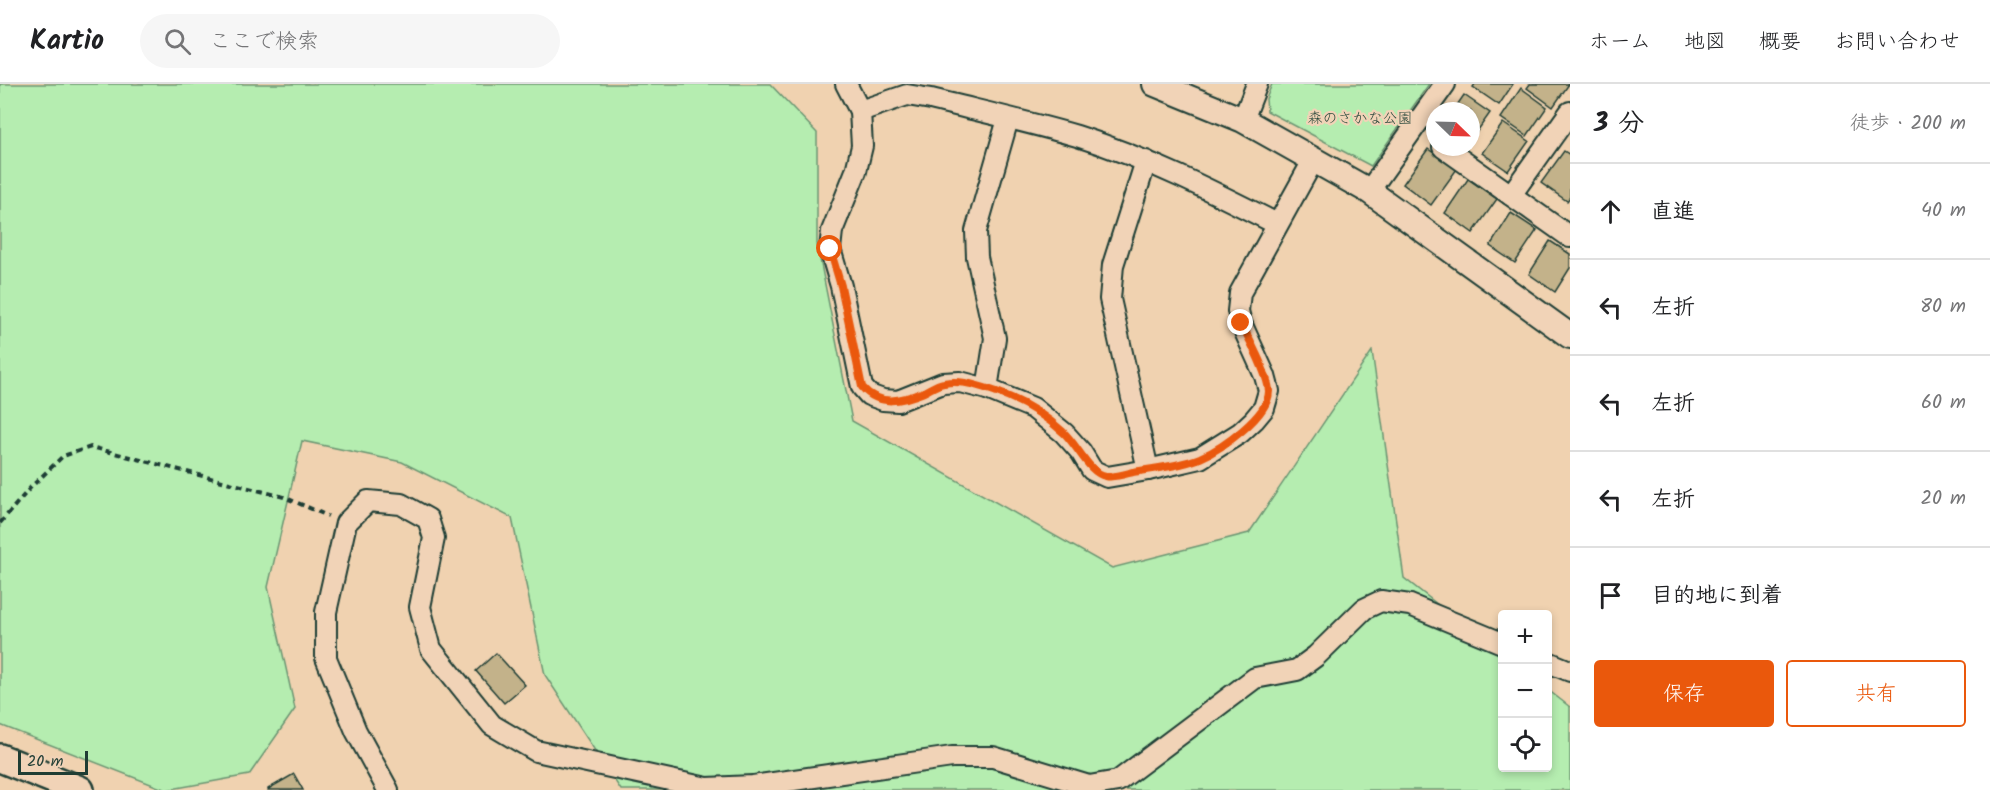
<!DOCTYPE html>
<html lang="ja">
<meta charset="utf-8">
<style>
body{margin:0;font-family:Kalam,"Klee One",sans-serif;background:#f6f6f6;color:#202124}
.controls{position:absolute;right:18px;bottom:18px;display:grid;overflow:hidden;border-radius:6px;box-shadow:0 3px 9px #0003}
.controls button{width:54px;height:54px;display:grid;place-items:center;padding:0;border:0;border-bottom:2px solid #e0e0e0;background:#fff;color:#202124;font:30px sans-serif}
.compass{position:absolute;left:1426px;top:18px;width:54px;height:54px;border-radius:50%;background:#fff;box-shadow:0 3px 9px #0003;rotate:113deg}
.scale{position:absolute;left:18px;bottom:15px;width:70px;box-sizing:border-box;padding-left:6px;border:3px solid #1f3d34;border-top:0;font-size:16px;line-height:21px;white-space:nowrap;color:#1f3d34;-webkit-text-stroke:4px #f1d3b7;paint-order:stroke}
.stop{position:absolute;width:18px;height:18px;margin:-14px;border:4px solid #ea580c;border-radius:50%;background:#fff}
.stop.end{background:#ea580c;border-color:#fff;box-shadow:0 2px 6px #0008}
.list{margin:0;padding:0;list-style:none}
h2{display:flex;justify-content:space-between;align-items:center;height:78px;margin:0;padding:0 24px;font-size:26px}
h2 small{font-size:20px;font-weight:400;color:#757577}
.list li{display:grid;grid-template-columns:39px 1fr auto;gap:18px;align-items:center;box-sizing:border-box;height:96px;padding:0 24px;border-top:2px solid #e0e0e0}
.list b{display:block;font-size:22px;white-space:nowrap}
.list em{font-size:20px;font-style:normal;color:#757577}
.actions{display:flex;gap:12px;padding:18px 24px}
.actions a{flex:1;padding:14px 0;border:2px solid #ea580c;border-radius:6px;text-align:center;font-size:21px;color:#ea580c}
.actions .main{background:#ea580c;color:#fff}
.icon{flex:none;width:33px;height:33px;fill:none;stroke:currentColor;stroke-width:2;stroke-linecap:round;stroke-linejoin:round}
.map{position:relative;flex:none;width:1570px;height:706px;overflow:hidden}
header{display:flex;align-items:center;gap:36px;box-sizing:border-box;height:84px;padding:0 30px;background:#fff;border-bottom:2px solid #e0e0e0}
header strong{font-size:28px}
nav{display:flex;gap:33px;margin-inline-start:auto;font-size:21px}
.search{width:420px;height:54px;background:#f6f6f6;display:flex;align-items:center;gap:15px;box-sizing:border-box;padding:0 21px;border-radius:33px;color:#757577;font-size:22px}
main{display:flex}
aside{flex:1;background:#fff}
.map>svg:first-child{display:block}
</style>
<header>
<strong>Kartio</strong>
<div class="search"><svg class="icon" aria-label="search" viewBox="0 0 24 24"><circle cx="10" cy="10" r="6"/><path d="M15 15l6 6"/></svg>ここで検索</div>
<nav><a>ホーム</a><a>地図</a><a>概要</a><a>お問い合わせ</a></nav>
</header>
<main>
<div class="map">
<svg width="1570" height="706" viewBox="0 0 1570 706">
<rect width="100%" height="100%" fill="#f0d2b0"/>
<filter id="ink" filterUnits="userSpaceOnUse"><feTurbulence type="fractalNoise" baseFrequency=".0167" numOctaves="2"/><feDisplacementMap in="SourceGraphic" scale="12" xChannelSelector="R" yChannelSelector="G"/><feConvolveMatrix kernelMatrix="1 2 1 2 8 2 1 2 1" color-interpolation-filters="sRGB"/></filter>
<g filter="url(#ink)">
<g fill="#b5edb0" stroke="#6a9572" stroke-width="1.5">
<path d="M0,0H770L817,49V160L852,337L1112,484L1249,449L1372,267L1404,494L1502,571V684H1548V606L1570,623V706H621L545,591L512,434L402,378L302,357L268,503L295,625L249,691L166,706L0,641Z"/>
<path d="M1272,0H1429L1371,82L1267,27L1266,15Z"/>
</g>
<g fill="#c3b28a" stroke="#1f3d34" stroke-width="1.5">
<path d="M1475,0H1513L1499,21L1473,3Z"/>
<path d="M1530,0H1569L1553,23L1527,4Z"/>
<path d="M1521,4L1547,23L1527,52L1501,34Z"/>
<path d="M1464,11L1490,29L1471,56V27H1453Z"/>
<path d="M1503,39L1529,57L1508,87L1482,69Z"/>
<path d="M1428,65L1457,85L1431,121L1403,100Z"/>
<path d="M1564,67L1570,71V113L1567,117L1541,99Z"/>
<path d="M1468,95L1497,115L1473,149L1445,129Z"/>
<path d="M1511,129L1537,146L1515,179L1490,162Z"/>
<path d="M1550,157L1570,170V184L1555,208L1529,190Z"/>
<path d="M496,569L525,601L504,619L476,587Z"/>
<path d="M294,690L303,706H268V705Z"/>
</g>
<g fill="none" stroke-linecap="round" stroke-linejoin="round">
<defs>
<g id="minor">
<path d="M846,0L860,27L862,62L856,87L832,147L830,165L841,202L862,303L869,311L883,316L898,317L943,299L960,298L987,305L1033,324L1064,349L1081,368L1092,386L1107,393L1148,386L1200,374L1240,349L1254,336L1264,324L1269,307L1265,292L1241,239L1238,227L1240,209L1314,75"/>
<path d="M860,27L907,11L931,15C979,27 1029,38 1077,52C1147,74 1212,107 1277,140"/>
<path d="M1243,36L1257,0"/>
<path d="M1443,63L1570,153"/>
<path d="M1146,77L1113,181L1110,215L1148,386"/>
<path d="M1369,107L1445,0"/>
<path d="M1511,111L1570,28"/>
<path d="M987,305L995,254L977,173L976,147L1008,35"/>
<path d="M1548,578L1570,587"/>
<path d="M388,706L356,647L326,574V528L346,439L368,417L401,420L428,435L434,454L420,523L431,565L492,641L536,667L707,704L753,702L952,673H993L1089,702L1118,697L1255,594L1297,586L1316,572L1364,525L1381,517L1410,521L1502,559"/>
</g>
<path id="tertiary" d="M1155,0L1243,36L1369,107L1570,252"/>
<path id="secondary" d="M0,674L80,706"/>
</defs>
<use href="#minor" stroke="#1f3d34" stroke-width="24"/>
<use href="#tertiary" stroke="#1f3d34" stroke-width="28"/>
<use href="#secondary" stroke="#1f3d34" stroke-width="32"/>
<path stroke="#1f3d34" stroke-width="4" stroke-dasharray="6 4.5" stroke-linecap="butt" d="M0,439L31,403L63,372L91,363L284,413L328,432"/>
<use href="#minor" stroke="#f1d3b7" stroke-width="20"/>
<use href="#tertiary" stroke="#f1d3b7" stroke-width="24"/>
<use href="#secondary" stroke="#f1d3b7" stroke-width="27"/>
</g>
</g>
<g fill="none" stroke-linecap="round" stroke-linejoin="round" filter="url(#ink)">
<path stroke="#ea580c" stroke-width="8" d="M830,165L841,202L862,303C879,323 902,317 924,308C930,305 937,300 944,299C958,296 972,300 985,304C1014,313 1041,327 1063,348C1077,360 1089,390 1106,392C1114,394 1125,390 1133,388C1154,385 1180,382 1200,374C1221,365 1269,332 1269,307C1268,290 1249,255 1241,239"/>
</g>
<g text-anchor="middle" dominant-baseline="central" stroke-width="4.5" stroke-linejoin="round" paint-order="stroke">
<g font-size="15" fill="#26463a" stroke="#f1d3b7">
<text x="1360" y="35">森のさかな公園</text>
</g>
</g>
</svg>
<div class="controls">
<button>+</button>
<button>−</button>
<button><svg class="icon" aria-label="locate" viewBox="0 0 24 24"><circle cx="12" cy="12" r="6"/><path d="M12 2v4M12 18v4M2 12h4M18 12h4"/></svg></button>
</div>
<svg class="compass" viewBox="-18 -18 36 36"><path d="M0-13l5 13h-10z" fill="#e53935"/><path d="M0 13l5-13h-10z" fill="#757577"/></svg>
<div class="scale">20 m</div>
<div class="stop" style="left:830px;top:165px"></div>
<div class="stop end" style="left:1241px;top:239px"></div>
</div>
<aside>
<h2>3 分<small>徒歩 · 200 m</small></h2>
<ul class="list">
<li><svg class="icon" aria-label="ahead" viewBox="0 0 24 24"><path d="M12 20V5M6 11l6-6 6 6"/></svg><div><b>直進</b></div><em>40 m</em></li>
<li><svg class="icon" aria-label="left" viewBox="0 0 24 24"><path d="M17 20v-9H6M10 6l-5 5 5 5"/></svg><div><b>左折</b></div><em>80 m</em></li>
<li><svg class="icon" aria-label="left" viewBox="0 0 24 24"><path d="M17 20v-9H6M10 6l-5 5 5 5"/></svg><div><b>左折</b></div><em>60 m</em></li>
<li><svg class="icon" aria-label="left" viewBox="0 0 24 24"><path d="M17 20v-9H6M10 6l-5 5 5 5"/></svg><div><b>左折</b></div><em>20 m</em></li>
<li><svg class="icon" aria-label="arrive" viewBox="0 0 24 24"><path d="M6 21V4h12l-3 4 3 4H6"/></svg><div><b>目的地に到着</b></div></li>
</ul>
<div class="actions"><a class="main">保存</a><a>共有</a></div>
</aside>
</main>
